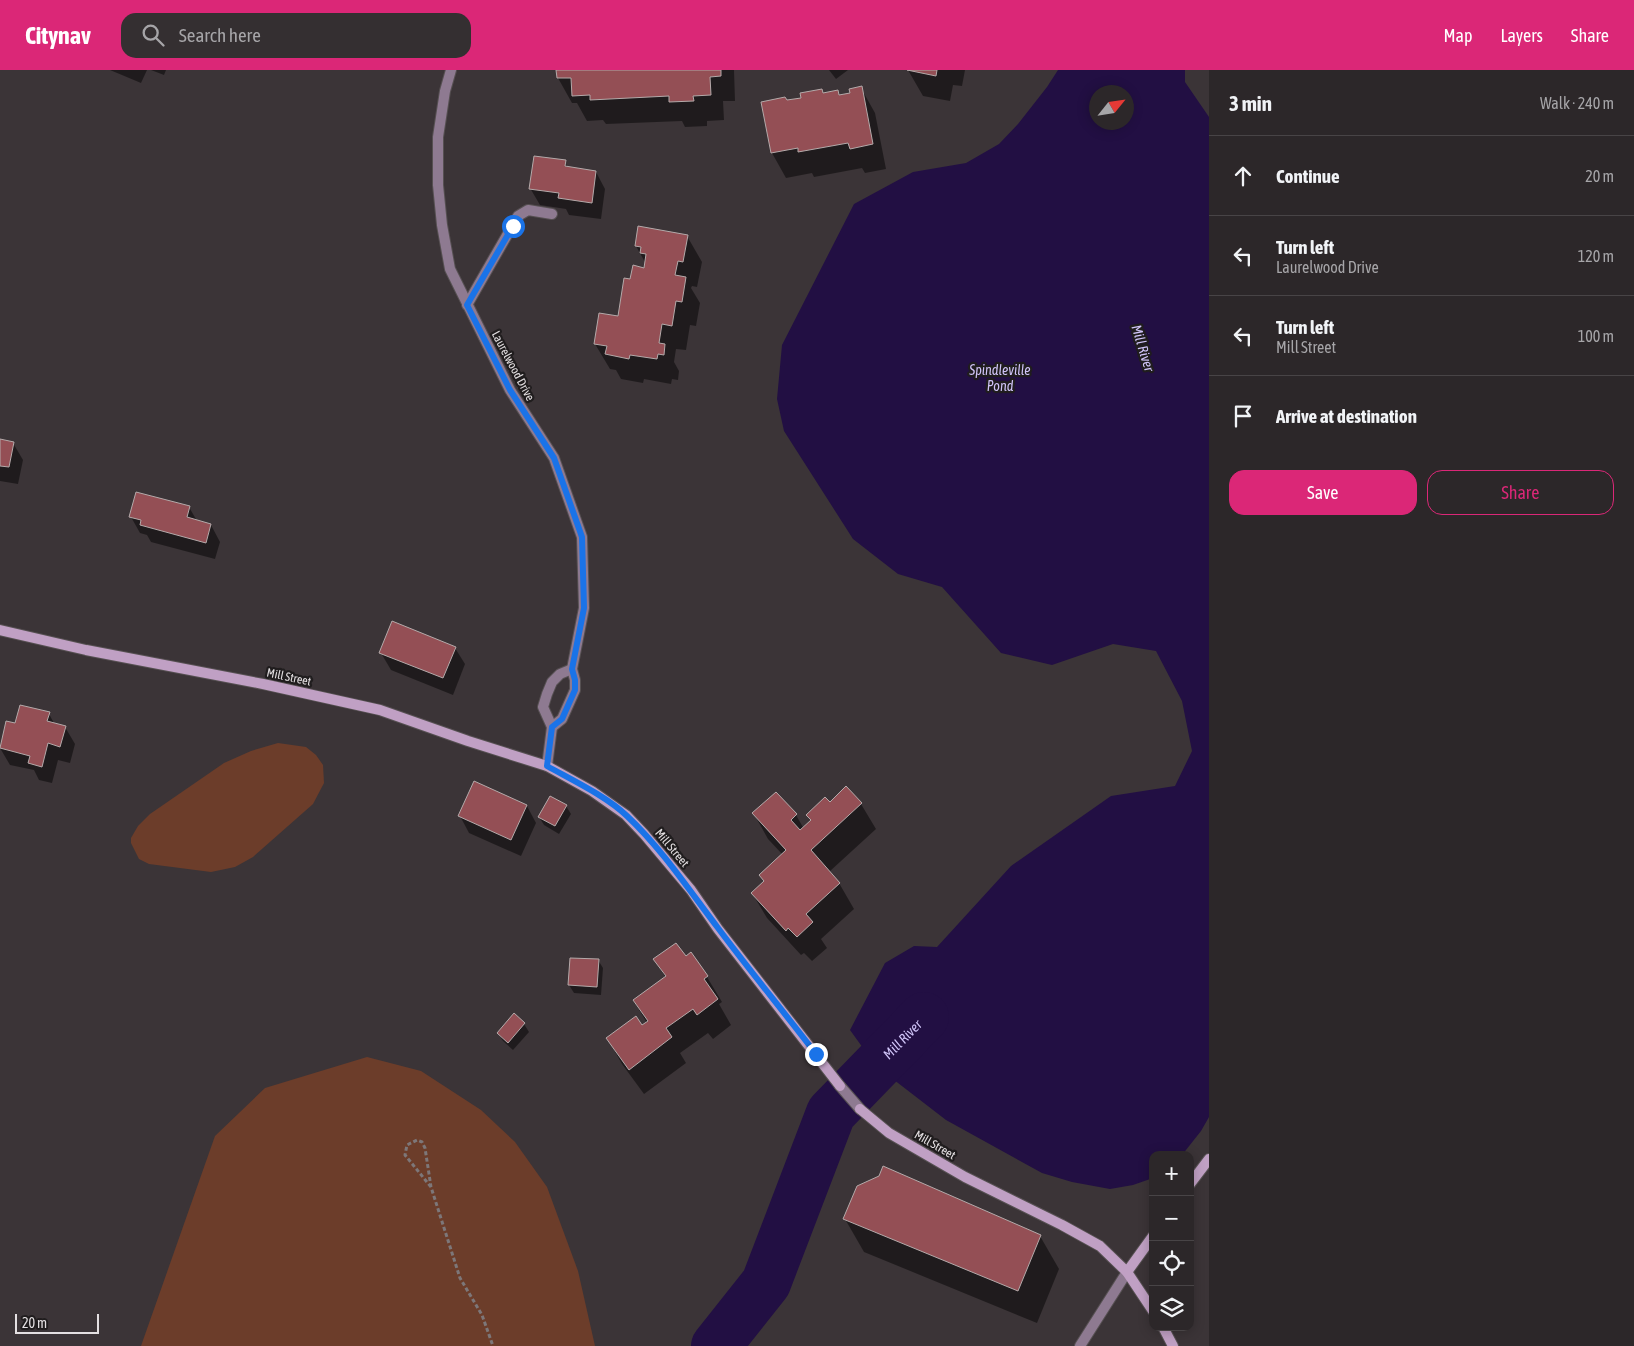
<!DOCTYPE html>
<meta charset="utf-8">
<style>
body{margin:0;font-family:"Asap Condensed",sans-serif;background:#342f31;color:#f1f3f6}
.controls{position:absolute;right:15px;bottom:15px;display:grid;overflow:hidden;border-radius:10px;box-shadow:0 2px 12px #0003}
.controls button{width:45px;height:45px;display:grid;place-items:center;padding:0;border:0;border-bottom:1px solid #484446;background:#2c2729;color:#f1f3f6;font:25px sans-serif}
.compass{position:absolute;left:1089px;top:15px;width:45px;height:45px;border-radius:50%;background:#2c2729;box-shadow:0 2px 12px #0003;rotate:60deg}
.scale{position:absolute;left:15px;bottom:12px;width:84px;box-sizing:border-box;padding-left:5px;border:2px solid #e4e0e2;border-top:0;font-size:14px;line-height:18px;white-space:nowrap;color:#e4e0e2;-webkit-text-stroke:4px #201d1e;paint-order:stroke}
.stop{position:absolute;width:15px;height:15px;margin:-11px;border:4px solid #1a73e8;border-radius:50%;background:#fff}
.stop.end{background:#1a73e8;border-color:#fff;box-shadow:0 1px 5px #0008}
.list{margin:0;padding:0;list-style:none}
h2{display:flex;justify-content:space-between;align-items:center;height:65px;margin:0;padding:0 20px;font-size:21px}
h2 small{font-size:16px;font-weight:400;color:#a6a5a8}
.list li{display:grid;grid-template-columns:32px 1fr auto;gap:15px;align-items:center;box-sizing:border-box;height:80px;padding:0 20px;border-top:1px solid #484446}
.list b{display:block;font-size:19px;white-space:nowrap}
.list p{margin:0;font-size:16px;white-space:nowrap;color:#a6a5a8}
.list em{font-size:16px;font-style:normal;color:#a6a5a8}
.actions{display:flex;gap:10px;padding:15px 20px}
.actions a{flex:1;padding:11px 0;border:1px solid #db2777;border-radius:15px;text-align:center;font-size:18px;color:#db2777}
.actions .main{background:#db2777;color:#fff}
.icon{flex:none;width:28px;height:28px;fill:none;stroke:currentColor;stroke-width:2;stroke-linecap:round;stroke-linejoin:round}
.map{position:relative;flex:none;width:1209px;height:1276px;overflow:hidden}
header{display:flex;align-items:center;gap:30px;box-sizing:border-box;height:70px;padding:0 25px;background:#db2777;color:#fff}
header strong{font-size:24px}
nav{display:flex;gap:28px;margin-inline-start:auto;font-size:18px}
.search{width:350px;height:45px;background:#342f31;display:flex;align-items:center;gap:12px;box-sizing:border-box;padding:0 18px;border-radius:15px;color:#a6a5a8;font-size:19px}
main{display:flex}
aside{flex:1;background:#2c2729}
.map>svg:first-child{display:block}
</style>
<header>
<strong>Citynav</strong>
<div class="search"><svg class="icon" aria-label="search" viewBox="0 0 24 24"><circle cx="10" cy="10" r="6"/><path d="M15 15l6 6"/></svg>Search here</div>
<nav><a>Map</a><a>Layers</a><a>Share</a></nav>
</header>
<main>
<div class="map">
<svg width="1209" height="1276" viewBox="0 0 1209 1276">
<rect width="100%" height="100%" fill="#3b3437"/>
<g fill="#6c3d2a">
<path d="M278,673L306,677L316,685L323,695L324,713L313,734L253,787L235,797L211,802L149,794L139,789L131,773V768L138,756L150,744L224,693L251,681Z"/>
<path d="M367,987L421,1001L481,1040L515,1072L547,1117L578,1201L595,1276H141L215,1066L265,1018Z"/>
</g>
<path fill="#220f43" fill-rule="evenodd" d="M1058,0H1185V12L1209,47V1047L1201,1061L1182,1085H1153V1108L1133,1115L1110,1119L1072,1112L1042,1103L946,1050L876,996L850,960L885,893L914,876L937,877L1011,796L1111,726L1175,716L1192,681L1182,631L1156,581L1113,574L1052,595L1001,583L942,517L898,504L853,469L784,361L777,329L782,275L854,134L913,102L966,93L999,74L1018,54L1047,17ZM1096,22H1126V52H1096Z"/>
<g fill="#0007">
<path d="M110,0H147L141,13Z"/>
<path d="M151,0H166L164,5Z"/>
<path d="M557,0H734L735,31H723L724,50L707,51V56L685,57L682,51L606,54L603,50L587,51L577,33H572L558,8Z"/>
<path d="M829,0H848L836,9Z"/>
<path d="M908,0H965L962,16L953,15L950,31L923,26Z"/>
<path d="M861,18L875,43L886,99L865,103L862,98L814,107L812,103L786,108L772,83L762,33L787,32L802,29L822,20L824,24L837,22L840,26L851,24Z"/>
<path d="M565,92L568,98L596,102L605,119L601,149L569,145L566,139L540,135L530,118Z"/>
<path d="M687,166L702,192L697,217L692,216L691,218L700,233L696,256L690,255L686,280L676,279L674,292L679,301L678,310L672,309L671,314L644,309L643,313L621,309L616,300L610,299L595,274L619,247L631,210L645,199L646,194L636,176Z"/>
<path d="M0,371L13,373L23,390L18,414L0,411Z"/>
<path d="M189,437L197,451L211,455L220,472L215,489L151,472L147,465L140,463L131,447Z"/>
<path d="M455,578L465,594L453,625L391,600L381,583Z"/>
<path d="M49,644L55,655L65,657L75,674L70,693L58,690L52,713L39,710L34,700L10,695L0,678L6,652L16,655Z"/>
<path d="M846,718L861,734L876,759L829,802L839,813L854,839L821,869L827,878L812,891L804,883L801,885L767,848L752,823L765,813L760,805L783,785L768,769L754,744L796,745L804,759L812,752L807,745L830,733Z"/>
<path d="M527,736L536,753L521,786L469,763L460,746Z"/>
<path d="M566,736L571,744L559,764L544,755L539,747Z"/>
<path d="M685,888L707,907L722,932L719,934L731,955L713,969L708,963L680,983L686,993L644,1024L622,994L608,969L642,957L647,953L634,931L666,908L655,890Z"/>
<path d="M598,890L603,898L601,925L574,923L569,915Z"/>
<path d="M524,954L529,962L513,980L503,971L498,963Z"/>
<path d="M880,1107L1040,1166L1059,1199L1037,1253L864,1182L845,1149Z"/>
</g>
<g fill="none" stroke-linecap="round" stroke-linejoin="round">
<path stroke="#220f43" stroke-width="50" id="s1" d="M716,1276L766,1213L831,1043L924,947"/>
</g>
<g fill="#944f55" stroke="#b4aaaa">
<path d="M556,0H721V6L710,7L711,25L693,26L694,31L669,32V26L590,30V25L572,26L571,8H557Z"/>
<path d="M907,0H937L936,6Z"/>
<path d="M862,16L873,74L850,79L848,73L798,82V78L771,83L761,32L785,27L787,30L801,28L800,23L822,19L823,23L838,20L839,25L850,23L849,19Z"/>
<path d="M534,86L566,90L565,96L596,101L592,133L558,128L559,123L529,119Z"/>
<path d="M638,156L688,165L683,192L678,191L675,205L686,207L682,232L676,231L672,256L662,254L659,273L665,274L664,285L658,284L657,289L630,285L629,289L605,284L607,276L594,274L599,243L618,246L624,208L630,209L633,195L644,198L646,184L640,183L641,177L635,176Z"/>
<path d="M0,369L14,372L9,397L0,396Z"/>
<path d="M136,422L190,436L187,447L211,454L206,473L140,455L141,450L129,447Z"/>
<path d="M392,551L456,577L443,608L379,583Z"/>
<path d="M20,635L50,642L47,651L66,656L60,677L48,673L42,697L28,693L30,686L0,678L6,651L15,653Z"/>
<path d="M474,711L527,735L511,770L458,746Z"/>
<path d="M846,716L862,733L811,780L840,813L806,844L813,852L797,867L788,858L786,861L751,823L764,811L759,805L786,780L752,743L776,722L797,744L791,750L800,760L811,750L806,745L825,727L830,732Z"/>
<path d="M550,726L567,735L555,756L538,747Z"/>
<path d="M676,873L686,886L691,882L708,906L704,909L718,929L697,945L693,939L666,958L672,967L629,1000L606,968L636,946L642,955L648,951L633,930L666,906L653,889Z"/>
<path d="M570,888L599,889L597,917L568,915Z"/>
<path d="M514,943L525,953L508,973L497,963Z"/>
<path d="M883,1096L1041,1165L1018,1221L843,1149L857,1116L879,1106Z"/>
</g>
<g fill="none" stroke-linecap="round" stroke-linejoin="round">
<defs>
<g id="lane">
<path d="M467,235L518,146L528,140L552,144"/>
<path d="M1080,1276L1127,1202"/>
</g>
<g id="street">
<path d="M451,0L445,21L438,67V115L442,155L450,199L510,320L554,388L582,467L584,538L572,599L575,610V620L562,649L552,657"/>
<path d="M547,696L552,657L543,637L547,624L552,612L560,604L572,599"/>
<path d="M840,1016L860,1039"/>
</g>
<g id="secondary">
<path d="M0,560L86,580L263,614L380,640L468,671L547,696L592,721L626,745L644,764L691,820L718,859L840,1016"/>
<path d="M860,1039L889,1063L965,1107L1062,1155L1100,1176L1127,1202L1153,1241"/>
<path d="M1190,1114L1209,1089"/>
<path d="M1127,1202L1153,1166"/>
<path d="M1163,1257L1173,1276"/>
</g>
</defs>
<use href="#lane" stroke="#565052" stroke-width="12"/>
<use href="#street" stroke="#565052" stroke-width="12"/>
<use href="#secondary" stroke="#565052" stroke-width="12"/>
<path stroke="#7d7779" stroke-width="3" stroke-dasharray="4 2.5" stroke-linecap="butt" d="M431,1117L405,1085L407,1075L417,1070L422,1072L425,1078L431,1117L460,1208L482,1245L493,1276"/>
<use href="#lane" stroke="#8e7a91" stroke-width="10"/>
<use href="#street" stroke="#8e7a91" stroke-width="10"/>
<use href="#secondary" stroke="#c0a0c4" stroke-width="10"/>
</g>
<g fill="none" stroke-linecap="round" stroke-linejoin="round">
<path stroke="#1a73e8" stroke-width="6" d="M513,156L467,235L510,320L554,388L582,467L584,538L572,599L575,610V620L562,649L552,657L547,696C572,710 606,726 627,746C662,779 689,820 718,858C750,901 784,942 816,984"/>
</g>
<g text-anchor="middle" dominant-baseline="central" stroke-width="4.5" stroke-linejoin="round" paint-order="stroke">
<g font-size="12" fill="#e4e0e2" stroke="#201d1e">
<text transform="translate(513 296) rotate(62)">Laurelwood Drive</text>
<text transform="translate(289 607) rotate(12)">Mill Street</text>
<text transform="translate(672 778) rotate(50)">Mill Street</text>
<text transform="translate(935 1075) rotate(30)">Mill Street</text>
</g>
<g font-size="14" font-style="italic" fill="#d0c4f8" stroke="#201d1e">
<text transform="translate(1143 278) rotate(73)">Mill River</text>
<text x="1000" y="300">Spindleville<tspan x="1000" dy="16">Pond</tspan></text>
<text stroke="none"><textPath href="#s1" startOffset="365">Mill River</textPath></text>
</g>
</g>
</svg>
<div class="controls">
<button>+</button>
<button>−</button>
<button><svg class="icon" aria-label="locate" viewBox="0 0 24 24"><circle cx="12" cy="12" r="6"/><path d="M12 2v4M12 18v4M2 12h4M18 12h4"/></svg></button>
<button><svg class="icon" aria-label="layers" viewBox="0 0 24 24"><path d="M12 4l9 5-9 5-9-5zM3 14l9 5 9-5"/></svg></button>
</div>
<svg class="compass" viewBox="-18 -18 36 36"><path d="M0-13l5 13h-10z" fill="#e53935"/><path d="M0 13l5-13h-10z" fill="#a6a5a8"/></svg>
<div class="scale">20 m</div>
<div class="stop" style="left:513px;top:156px"></div>
<div class="stop end" style="left:816px;top:984px"></div>
</div>
<aside>
<h2>3 min<small>Walk · 240 m</small></h2>
<ul class="list">
<li><svg class="icon" aria-label="ahead" viewBox="0 0 24 24"><path d="M12 20V5M6 11l6-6 6 6"/></svg><div><b>Continue</b></div><em>20 m</em></li>
<li><svg class="icon" aria-label="left" viewBox="0 0 24 24"><path d="M17 20v-9H6M10 6l-5 5 5 5"/></svg><div><b>Turn left</b><p>Laurelwood Drive</p></div><em>120 m</em></li>
<li><svg class="icon" aria-label="left" viewBox="0 0 24 24"><path d="M17 20v-9H6M10 6l-5 5 5 5"/></svg><div><b>Turn left</b><p>Mill Street</p></div><em>100 m</em></li>
<li><svg class="icon" aria-label="arrive" viewBox="0 0 24 24"><path d="M6 21V4h12l-3 4 3 4H6"/></svg><div><b>Arrive at destination</b></div></li>
</ul>
<div class="actions"><a class="main">Save</a><a>Share</a></div>
</aside>
</main>
